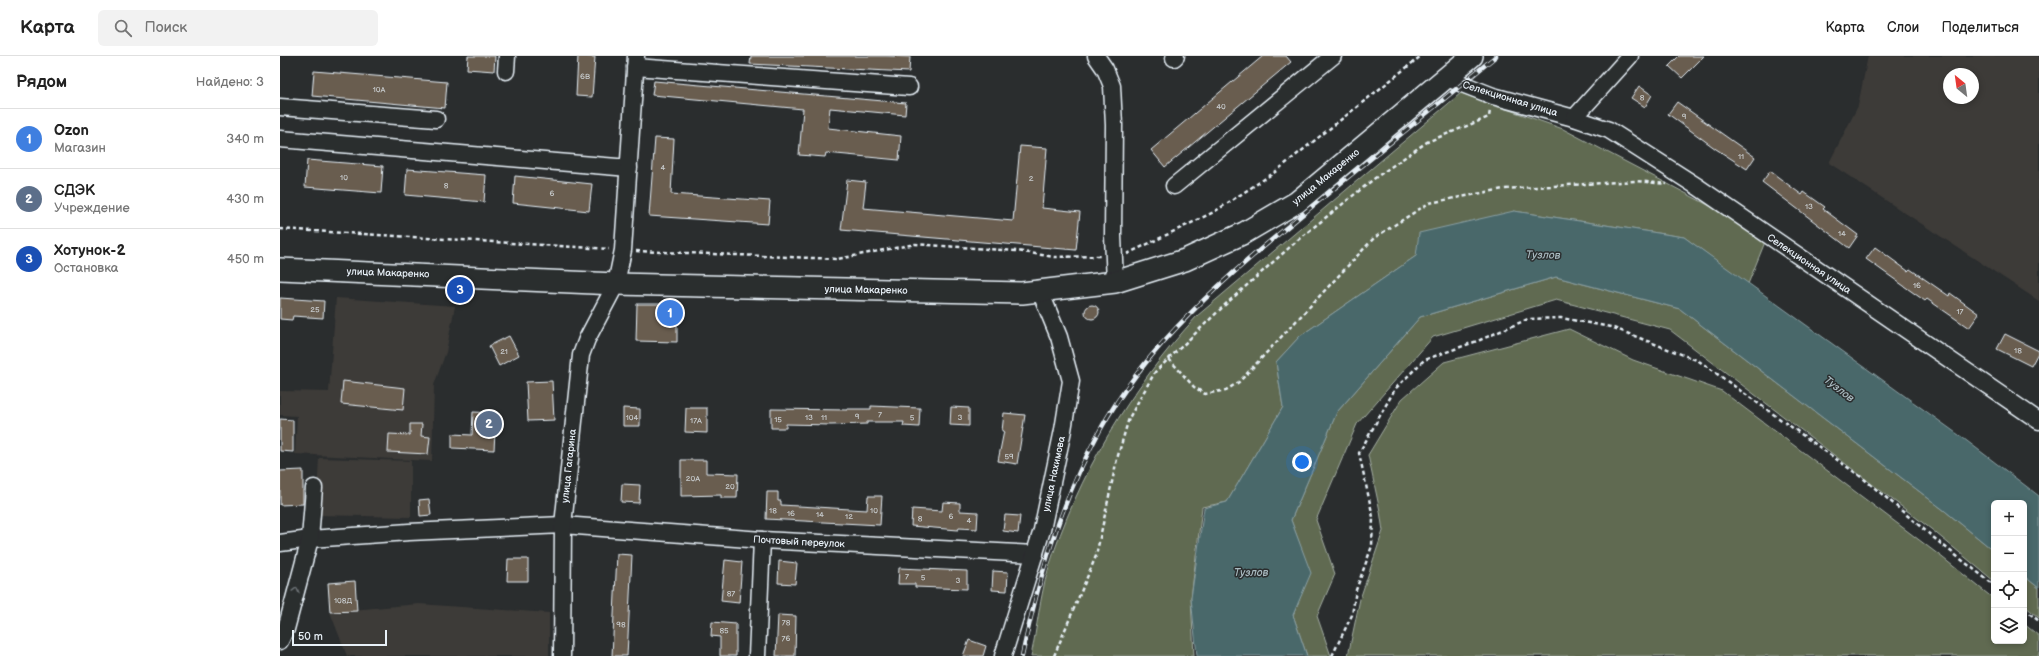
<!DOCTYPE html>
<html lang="ru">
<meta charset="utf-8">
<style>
body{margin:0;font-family:"Balsamiq Sans",sans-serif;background:#f2f2f2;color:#222}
.controls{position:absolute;right:12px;bottom:12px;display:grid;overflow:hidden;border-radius:6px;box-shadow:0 2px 6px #0003}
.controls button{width:36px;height:36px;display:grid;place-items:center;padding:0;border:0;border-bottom:1px solid #e0e0e0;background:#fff;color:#222;font:20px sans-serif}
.compass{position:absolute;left:1663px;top:12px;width:36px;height:36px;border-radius:50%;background:#fff;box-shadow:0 2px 6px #0003;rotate:331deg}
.scale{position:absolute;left:12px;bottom:10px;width:95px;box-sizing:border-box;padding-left:4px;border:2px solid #e8f1f8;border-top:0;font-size:11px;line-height:14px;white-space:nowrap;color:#e8f1f8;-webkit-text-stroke:3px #2a2d2e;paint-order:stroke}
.you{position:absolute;left:1022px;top:406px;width:14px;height:14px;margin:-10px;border:3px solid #fff;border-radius:50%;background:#1a73e8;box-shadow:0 0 0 6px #1a73e833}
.badge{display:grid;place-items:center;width:26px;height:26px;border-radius:50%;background:#85585c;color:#fff;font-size:13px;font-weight:700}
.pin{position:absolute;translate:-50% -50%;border:2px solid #fff;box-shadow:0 1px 4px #0006}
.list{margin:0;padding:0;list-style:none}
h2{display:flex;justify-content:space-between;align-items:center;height:52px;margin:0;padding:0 16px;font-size:17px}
h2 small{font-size:13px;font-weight:400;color:#767676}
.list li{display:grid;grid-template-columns:26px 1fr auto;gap:12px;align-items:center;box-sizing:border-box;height:60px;padding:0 16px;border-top:1px solid #e0e0e0}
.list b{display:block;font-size:15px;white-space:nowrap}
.list p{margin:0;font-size:13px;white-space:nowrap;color:#767676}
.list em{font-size:13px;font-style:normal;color:#767676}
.icon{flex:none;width:22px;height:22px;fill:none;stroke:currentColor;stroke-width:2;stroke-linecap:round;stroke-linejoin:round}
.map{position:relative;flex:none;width:1759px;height:600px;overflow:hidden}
header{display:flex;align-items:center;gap:24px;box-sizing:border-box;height:56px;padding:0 20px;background:#fff;border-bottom:1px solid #e0e0e0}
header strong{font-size:19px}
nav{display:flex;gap:22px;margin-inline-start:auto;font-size:14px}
.search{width:280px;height:36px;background:#f2f2f2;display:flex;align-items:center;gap:10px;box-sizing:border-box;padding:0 14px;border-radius:6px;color:#767676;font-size:15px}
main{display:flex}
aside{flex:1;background:#fff}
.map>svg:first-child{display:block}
</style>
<header>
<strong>Карта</strong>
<div class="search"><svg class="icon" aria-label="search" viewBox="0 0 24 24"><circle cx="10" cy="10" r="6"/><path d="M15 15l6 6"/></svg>Поиск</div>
<nav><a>Карта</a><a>Слои</a><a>Поделиться</a></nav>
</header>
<main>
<aside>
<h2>Рядом<small>Найдено: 3</small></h2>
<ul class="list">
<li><span class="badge" style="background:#3f7fe0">1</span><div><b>Ozon</b><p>Магазин</p></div><em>340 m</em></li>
<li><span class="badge" style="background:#5c6f8a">2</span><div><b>СДЭК</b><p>Учреждение</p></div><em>430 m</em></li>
<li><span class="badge" style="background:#1a4fb4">3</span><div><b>Хотунок-2</b><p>Остановка</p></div><em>450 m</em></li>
</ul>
</aside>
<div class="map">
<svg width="1759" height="600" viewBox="0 0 1759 600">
<rect width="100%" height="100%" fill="#2a2d2e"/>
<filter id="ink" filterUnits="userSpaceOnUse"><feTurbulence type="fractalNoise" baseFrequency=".025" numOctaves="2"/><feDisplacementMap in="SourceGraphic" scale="8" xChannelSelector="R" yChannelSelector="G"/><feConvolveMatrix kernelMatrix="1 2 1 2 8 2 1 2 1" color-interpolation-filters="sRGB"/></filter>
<g filter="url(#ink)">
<g fill="#3d3b38" fill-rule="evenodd">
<path d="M1588,0H1759V245L1549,107L1578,50ZM1669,18H1693V42H1669Z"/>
<path d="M56,242L175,250L166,296L154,329L152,405L15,398L17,360L0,359V335L49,336Z"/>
<path d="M39,402L131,405V461L36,459Z"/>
<path d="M139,548L269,557V600H67L50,556Z"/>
</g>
<g fill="#606a51" stroke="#a4aea4">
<path d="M1181,37L1283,73L1430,150L1485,186L1468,228L1404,181L1234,155L1136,200L1020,280L996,306L1003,351L947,446L922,451L911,542L914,600H751C757,572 760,541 768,514C798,418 850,333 917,260Z"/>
<path d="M1276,221L1400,253L1665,455L1714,495V525L1651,473L1390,274L1276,244L1153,281L1077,368L1036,464L1055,518L1037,560L1051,600H1027L1013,559L1030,517L1011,464L1057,356L1140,261Z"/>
<path d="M1289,273L1353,304L1442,335L1663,502L1714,543V585H1744V568L1759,580V600H1068L1080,543L1103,475L1100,455L1088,399L1122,343L1164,306Z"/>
<path d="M1744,520L1759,532V562L1744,549Z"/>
</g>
<path fill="#4a686b" stroke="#899fa3" d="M1234,155L1404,181L1683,382L1759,440V532L1744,520V447H1714V495L1665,455L1400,253L1276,221L1140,261L1057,356L1011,464L1031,517L1013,559L1027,600H917L911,542L924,452L947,446L1003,351L996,306L1020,280L1136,200L1139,177Z"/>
<g fill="#695d50" stroke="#e8f1f8">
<path d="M188,0H215L214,15L187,13Z"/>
<path d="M298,0L315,1L312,41L296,40Z"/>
<path d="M471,0H606L630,1L629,16L470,8Z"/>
<path d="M983,0H1006L1011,6L885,111L871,94Z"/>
<path d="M1399,0H1424L1402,22L1389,10Z"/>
<path d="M34,15L167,26L165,52L32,40Z"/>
<path d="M374,25L626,47L625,59L550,52L548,72L621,80L619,104L546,97L545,101L519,99L523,53L372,39Z"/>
<path d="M1359,30L1372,39L1365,51L1351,42Z"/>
<path d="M1397,46L1475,101L1467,113L1436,93L1388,58Z"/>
<path d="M375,82L394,83L391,138L490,145L488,168L369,160Z"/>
<path d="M740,90L767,92L762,152L800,156L796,194L561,174L567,124L586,126L583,152L733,165Z"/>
<path d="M27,104L103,110L101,137L25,131Z"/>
<path d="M127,113L206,119L204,146L125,139Z"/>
<path d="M1490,115L1522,139L1524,136L1545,151L1543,153L1578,179L1569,192L1482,126Z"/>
<path d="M235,120L312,128L309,155L233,147Z"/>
<path d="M1595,191L1628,215L1630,213L1669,240L1670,237L1699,258L1689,272L1647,243L1645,245L1586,203Z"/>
<path d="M0,242L44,245L43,262L13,260L12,264L0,263Z"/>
<path d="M357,248H397V286L356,285Z"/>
<circle cx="812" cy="256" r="7"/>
<path d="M1725,278L1759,295L1751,310L1717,293Z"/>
<path d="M229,280L239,299L219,310L209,290Z"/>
<path d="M63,325L125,332L123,354L61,348Z"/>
<path d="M272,325L274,364L248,365L246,326Z"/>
<path d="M591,350L640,352L639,371L623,370L624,366H587V368L551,369L506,368V372H491V353L567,354V353H591Z"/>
<path d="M671,351L689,352V370L670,369Z"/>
<path d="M343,352L360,353V370H343Z"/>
<path d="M406,352H427V377L405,376Z"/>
<path d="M193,356L216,357L214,394L172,392V378L192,379Z"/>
<path d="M724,357L745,359L737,408L718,405L724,375H722Z"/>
<path d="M0,363L13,364V396L0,395Z"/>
<path d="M130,368H142L141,380L150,381L148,398L108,396L109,378L130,379Z"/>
<path d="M401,404H426V417L458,418L457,442H441V439L401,440Z"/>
<path d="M23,414V448L0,449V415Z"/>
<path d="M342,428L360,429L359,447L341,446Z"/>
<path d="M487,436H498V445H501V449L587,454L588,440H602L600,469L486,463Z"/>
<path d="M149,443L151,459L140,460L139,444Z"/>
<path d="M663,446L680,447V455L698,456L697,473L679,472L678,474L631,470L632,453L662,455Z"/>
<path d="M725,459L740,460L738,477L723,475Z"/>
<path d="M337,498L352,499L347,600H332Z"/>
<path d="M228,503H248V525H227Z"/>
<path d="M445,504L462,506L459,547L441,545Z"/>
<path d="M499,505L517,507L515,528L498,527Z"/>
<path d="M619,512L687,515V533L635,531V528H618Z"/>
<path d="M713,515L728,516L727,535L712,534Z"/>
<path d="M75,525L77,555L50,556L48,527Z"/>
<path d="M498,559L516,560L515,600H496Z"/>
<path d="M432,566L456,568V600H440V581L431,580Z"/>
<path d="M689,584L706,590L703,600H683Z"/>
</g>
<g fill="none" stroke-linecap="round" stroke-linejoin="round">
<defs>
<g id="minor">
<path d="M816,0L825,13L832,30L834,69L833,180L835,226"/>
<path d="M894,2L896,0"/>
<path d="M355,11L629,31"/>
<path d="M226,15L227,0"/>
<path d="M1167,22L1213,40L1294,62L1329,74L1418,131L1759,365"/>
<path d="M0,51L156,63"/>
<path d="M1294,62L1350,0"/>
<path d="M0,83L349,112"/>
<path d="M894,130L1053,0"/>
<path d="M0,487L30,483L129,476L283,469L482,484L755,498"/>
<path d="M0,585L6,573L30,483L34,432"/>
<path d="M282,600L283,469L301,299L307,283L336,228L343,194L356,0"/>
<path d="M477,600L482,484"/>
<path d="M723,600L762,474L783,374L791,325L779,281L760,235"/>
</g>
<path id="major" d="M0,213L336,228L742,237L835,226L905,204L964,177L1017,146L1192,0"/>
</defs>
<use href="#minor" stroke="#e8f1f8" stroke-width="19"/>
<use href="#major" stroke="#e8f1f8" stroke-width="24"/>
<g stroke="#e8f1f8" stroke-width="2.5" stroke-dasharray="4 3" stroke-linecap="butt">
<path d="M0,173L329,193"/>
<path d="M356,195L558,203L635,188L737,195L774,201L821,200"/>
<path d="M847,198L934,156L995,116L1141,0"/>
<path d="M889,303L914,331L925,338L946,334L959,326L1094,182L1149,147L1223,133L1356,125L1387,128"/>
<path d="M1744,553L1759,565"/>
<path d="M774,600L816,500L837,403L849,362L875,316L947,247L1019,183L1095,122L1147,86L1209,61L1210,54"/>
<path d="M1052,600L1072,559L1076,534L1092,490L1093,461L1079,397L1115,333L1144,304L1200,284L1248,263L1281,262L1331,271L1419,305L1584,423L1660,487L1714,529"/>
</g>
<use href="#minor" stroke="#2a2d2e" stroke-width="16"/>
<use href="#major" stroke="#2a2d2e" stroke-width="21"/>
<defs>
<path id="rail" d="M742,600C759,522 780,447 819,376C869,283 955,214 1035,148C1095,99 1156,50 1216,0"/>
</defs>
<use href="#rail" stroke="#e8f1f8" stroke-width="4.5"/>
<use href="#rail" stroke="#2a2d2e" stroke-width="3" stroke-dasharray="9" stroke-linecap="butt"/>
</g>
<defs><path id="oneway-chevron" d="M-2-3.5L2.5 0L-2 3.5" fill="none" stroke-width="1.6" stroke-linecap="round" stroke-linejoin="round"/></defs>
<use stroke="#6c7275" href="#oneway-chevron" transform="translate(16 534) rotate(-75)"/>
</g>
<g text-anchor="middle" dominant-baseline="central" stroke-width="3" stroke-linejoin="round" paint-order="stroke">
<g font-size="8" fill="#c8ccce">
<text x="305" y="20">6В</text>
<text x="99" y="33">10А</text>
<text x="1362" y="41">8</text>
<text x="941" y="50">40</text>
<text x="1404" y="60">9</text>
<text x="1461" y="100">11</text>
<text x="383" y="111">4</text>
<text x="64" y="121">10</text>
<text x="751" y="122">2</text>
<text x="166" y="129">8</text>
<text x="272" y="137">6</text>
<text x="1529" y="150">13</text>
<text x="1562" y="177">14</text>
<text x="1637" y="229">16</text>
<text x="35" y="253">25</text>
<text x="1680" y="255">17</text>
<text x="1738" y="294">18</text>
<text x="224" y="295">21</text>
<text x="600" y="358">7</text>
<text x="577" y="360">9</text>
<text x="352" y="361">104</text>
<text x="529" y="361">13</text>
<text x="544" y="361">11</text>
<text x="632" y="361">5</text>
<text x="680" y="361">3</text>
<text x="498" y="363">15</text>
<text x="416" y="364">17А</text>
<text x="729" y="400">59</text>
<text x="413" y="422">20А</text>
<text x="450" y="430">20</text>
<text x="493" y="454">18</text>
<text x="594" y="454">10</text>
<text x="511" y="457">16</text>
<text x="540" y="458">14</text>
<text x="569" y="460">12</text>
<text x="671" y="460">6</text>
<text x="640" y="462">8</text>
<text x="689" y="464">4</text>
<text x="627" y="520">7</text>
<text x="643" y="521">5</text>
<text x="678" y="524">3</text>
<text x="451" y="537">87</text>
<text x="63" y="544">108Д</text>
<text x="506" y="566">78</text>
<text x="341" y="568">98</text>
<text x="444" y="574">85</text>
<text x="506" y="582">76</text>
</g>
<g font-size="10" fill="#e8f1f8" stroke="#2a2d2e">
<text transform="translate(1230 43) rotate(17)">Селекционная улица</text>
<text transform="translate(1046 121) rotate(-39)">улица Макаренко</text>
<text transform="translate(1529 208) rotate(34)">Селекционная улица</text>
<text transform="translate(108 217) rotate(2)">улица Макаренко</text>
<text transform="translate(586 234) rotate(1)">улица Макаренко</text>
<text transform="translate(289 410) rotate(-84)">улица Гагарина</text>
<text transform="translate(774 418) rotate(-78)">улица Нахимова</text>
<text transform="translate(519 486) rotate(3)">Почтовый переулок</text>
</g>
<g font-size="11" font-style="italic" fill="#a9bac0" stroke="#2a2d2e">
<text transform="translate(1263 199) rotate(1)">Тузлов</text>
<text transform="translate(1559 333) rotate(38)">Тузлов</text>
<text x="971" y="516">Тузлов</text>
</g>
</g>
</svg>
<div class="controls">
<button>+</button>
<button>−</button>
<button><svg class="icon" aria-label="locate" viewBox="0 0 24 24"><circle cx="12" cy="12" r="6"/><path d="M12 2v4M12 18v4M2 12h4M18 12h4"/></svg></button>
<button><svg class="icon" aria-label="layers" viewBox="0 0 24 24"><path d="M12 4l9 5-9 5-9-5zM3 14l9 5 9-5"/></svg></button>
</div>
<svg class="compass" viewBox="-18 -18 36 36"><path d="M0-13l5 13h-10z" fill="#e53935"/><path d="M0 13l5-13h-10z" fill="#767676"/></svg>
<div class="scale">50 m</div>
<div class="you"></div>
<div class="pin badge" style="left:390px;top:257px;background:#3f7fe0">1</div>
<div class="pin badge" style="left:209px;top:368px;background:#5c6f8a">2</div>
<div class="pin badge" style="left:180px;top:234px;background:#1a4fb4">3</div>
</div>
</main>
